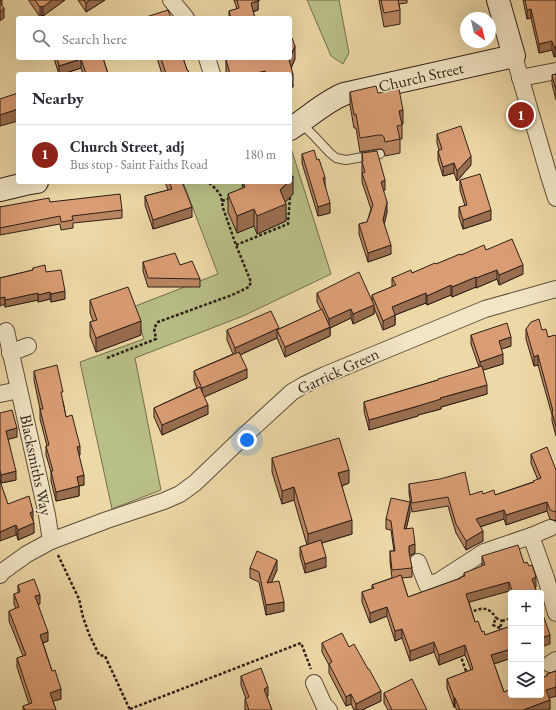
<!DOCTYPE html>
<meta charset="utf-8">
<style>
body{margin:0;font-family:"EB Garamond",serif;background:#f2f2f3;color:#2b2b33}
.controls{position:absolute;right:12px;bottom:12px;display:grid;overflow:hidden;border-radius:4px;box-shadow:0 4px 16px #0002}
.controls button{width:36px;height:36px;display:grid;place-items:center;padding:0;border:0;border-bottom:1px solid #e1e1e2;background:#fff;color:#2b2b33;font:20px sans-serif}
.compass{position:absolute;left:460px;top:12px;width:36px;height:36px;border-radius:50%;background:#fff;box-shadow:0 4px 16px #0002;rotate:146deg}
.you{position:absolute;left:247px;top:440px;width:14px;height:14px;margin:-10px;border:3px solid #fff;border-radius:50%;background:#1a73e8;box-shadow:0 0 0 6px #1a73e833}
.badge{display:grid;place-items:center;width:26px;height:26px;border-radius:50%;background:#8f2418;color:#fff;font-size:13px;font-weight:700}
.pin{position:absolute;translate:-50% -50%;border:2px solid #fff;box-shadow:0 1px 4px #0006}
.list{margin:0;padding:0;list-style:none}
h2{display:flex;justify-content:space-between;align-items:center;height:52px;margin:0;padding:0 16px;font-size:17px}
h2 small{font-size:13px;font-weight:400;color:#7c7c81}
.list li{display:grid;grid-template-columns:26px 1fr auto;gap:12px;align-items:center;box-sizing:border-box;height:60px;padding:0 16px;border-top:1px solid #e1e1e2}
.list b{display:block;font-size:15px;white-space:nowrap}
.list p{margin:0;font-size:13px;white-space:nowrap;color:#7c7c81}
.list em{font-size:13px;font-style:normal;color:#7c7c81}
.icon{flex:none;width:22px;height:22px;fill:none;stroke:currentColor;stroke-width:2;stroke-linecap:round;stroke-linejoin:round}
.map{position:relative;flex:none;width:556px;height:710px;overflow:hidden}
.search{position:absolute;background:#fff;box-shadow:0 4px 16px #0002;left:16px;top:16px;width:276px;height:44px;display:flex;align-items:center;gap:10px;box-sizing:border-box;padding:0 14px;border-radius:4px;color:#7c7c81;font-size:15px}
.panel{position:absolute;background:#fff;box-shadow:0 4px 16px #0002;left:16px;top:72px;width:276px;height:112px;border-radius:4px}
.map>svg:first-child{display:block}
</style>
<div class="map">
<svg width="556" height="710" viewBox="0 0 556 710">
<rect width="100%" height="100%" fill="#edd9a7"/>
<filter id="stains"><feTurbulence type="fractalNoise" baseFrequency=".005" numOctaves="4"/><feColorMatrix values="0 0 0 0 .2 0 0 0 0 .09 0 0 0 0 .02 0 0 0 .5 -.17"/></filter>
<radialGradient id="worn" r=".72"><stop offset=".6" stop-color="#630" stop-opacity="0"/><stop offset="1" stop-color="#630" stop-opacity=".3"/></radialGradient>
<g fill="#b8bf87" stroke="#736f50" fill-rule="evenodd">
<path d="M307,0H339L349,53L343,64L331,56Z"/>
<path d="M290,145L331,274L243,316L135,358L161,490L112,509L80,362L144,339L133,307L218,274L183,182H290ZM286,221L257,234L254,226Z"/>
</g>
<g fill="none" stroke-linecap="round" stroke-linejoin="round">
<defs>
<path id="lane" d="M301,123L315,137L330,153L336,158L346,160L380,154"/>
<g id="street">
<path d="M171,0L186,18"/>
<path d="M514,56L549,176L556,198"/>
<path d="M207,58L212,74"/>
<path d="M520,78L556,71"/>
<path d="M6,331L47,515L51,541"/>
<path d="M10,353L28,346"/>
<path d="M0,394L19,390"/>
<path d="M550,528L531,536L546,578L556,613"/>
<path d="M418,562L427,585L439,581L484,552L531,536"/>
<path d="M0,575L2,572L27,554L51,541L107,520L164,501L180,494L195,483L244,436L292,392L304,385L325,375L485,309L556,289"/>
<path d="M550,664L556,660"/>
<path d="M314,683L324,705L329,710"/>
</g>
<g id="secondary">
<path d="M290,129C308,118 324,102 344,94L514,56L498,0"/>
<path d="M0,190L25,184L37,182"/>
</g>
</defs>
<use href="#lane" stroke="#5e4e3c" stroke-width="10"/>
<use href="#street" stroke="#5e4e3c" stroke-width="18"/>
<use href="#secondary" stroke="#2e1f18" stroke-width="24"/>
<g stroke="#2e1f18" stroke-width="2.5" stroke-dasharray="3 2" stroke-linecap="butt">
<path d="M240,191L245,182"/>
<path d="M222,201L231,198"/>
<path d="M236,245L288,224L290,197L289,195"/>
<path d="M107,358L156,339L154,328L158,322L232,295L249,287L251,282L236,245L223,208L221,196L216,189L208,182"/>
<path d="M58,555L79,599L83,617L89,634L99,655L105,656L130,710"/>
<path d="M469,613C481,608 488,605 496,618"/>
<path d="M502,621L511,618"/>
<path d="M500,628L493,625L496,618L502,621L500,628L501,632"/>
<path d="M460,654L467,674"/>
<path d="M130,709L301,643L311,669"/>
</g>
<use href="#lane" stroke="#f3e6c6" stroke-width="8"/>
<use href="#street" stroke="#f3e6c6" stroke-width="16"/>
<use href="#secondary" stroke="#f3e6c6" stroke-width="22"/>
</g>
<g fill="#bb8763" stroke="#2e1f18">
<path d="M29,0H65L43,16L42,15L40,17L29,1Z"/>
<path d="M78,0H105L86,12Z"/>
<path d="M234,0H259V1H258V10L253,12L255,18H229V11L237,9Z"/>
<path d="M379,0H407V3L399,4L400,10V24L384,27Z"/>
<path d="M523,0H556V56L554,57L552,50L539,53L531,18L527,19Z"/>
<path d="M55,58H103L108,74H83L81,68L63,74H59L55,62Z"/>
<path d="M157,58H183L187,70L189,74H162Z"/>
<path d="M295,59L291,68L293,87L290,88V74H226V60Z"/>
<path d="M556,74V100L552,84V75Z"/>
<path d="M350,92L378,93L403,124H402V139H400V153L385,156L384,151L382,149H379L360,152L356,128H354L350,105Z"/>
<path d="M437,134L471,165L457,181L454,173L443,176L438,160V151L439,150L437,143Z"/>
<path d="M362,153L385,190H383L387,212L384,224L391,254L368,262L359,234V224L367,222L371,209L362,182Z"/>
<path d="M302,154L325,185L330,213L318,216L302,163Z"/>
<path d="M460,180L491,220L463,229L459,217V207L465,206L460,190Z"/>
<path d="M165,182H182L192,217L153,229L145,205V196L168,190Z"/>
<path d="M243,182H290L293,194L285,202L286,221L257,234L254,226L237,233L228,212V194L243,189Z"/>
<path d="M50,202L122,210V218L73,223V228L61,230L60,224L0,235V207Z"/>
<path d="M486,250L523,274L499,285L497,279L476,288V287L452,297L451,295L427,305L426,303L395,315V325L383,330L374,308V314L353,324L351,318L330,328V336L285,357L277,338L240,355L247,378L204,397L208,414L162,435L154,417V408L197,388L194,380V371L233,354L227,340V330L279,329L321,310L317,302V293L372,302V295L392,287V278L412,273L461,255Z"/>
<path d="M143,262L180,265L200,279V287H148L143,271Z"/>
<path d="M33,268L46,272L65,299L51,302L50,299L38,302V300L5,307L0,278L33,270Z"/>
<path d="M90,300L141,335L96,352L90,336V322L93,321L90,313Z"/>
<path d="M526,329L542,330L548,337L556,336V436L552,421V415L538,365L534,366L526,339Z"/>
<path d="M471,335L511,346L501,349L503,364L483,370L487,394L441,407V409L418,415V416L369,430L364,411V402L438,380L479,367L471,344Z"/>
<path d="M34,371L63,401L66,417L80,455L79,456L84,485L79,486V496L56,501L51,481V472L46,455V446H47L40,419V409L34,380Z"/>
<path d="M0,413L17,437L8,439L16,480L1,483L0,479Z"/>
<path d="M531,454L556,470V521L550,519L547,511L506,525L504,519L480,527L483,541L466,550L456,533L448,506L412,512L409,493V484L470,495L483,494L495,495L533,482L538,480L531,463Z"/>
<path d="M272,458L349,483L342,486L352,534L322,543L326,567L305,573L300,556V547L307,545L294,500L282,504L272,472Z"/>
<path d="M8,504L33,520V521L34,533L18,540Z"/>
<path d="M410,512L406,529L415,553L409,556L412,568V577L402,578L408,597L461,578L464,576V573L482,567V556L524,563L536,587H535L537,593H511V596L509,591L469,602L475,622L482,632L485,635L511,626V658L494,664L504,692L547,676V674L556,671V696L549,698L550,709L548,710H457L455,707H454L447,688V679L471,670L465,655L439,665L434,652L410,661L402,638L395,641L387,616L370,623L362,602V592L372,589V585L392,578L390,561V551H394L391,530L386,529V519Z"/>
<path d="M250,568L277,570L271,582L284,611L266,615L259,582L250,578Z"/>
<path d="M18,585L40,604H38L48,641L43,643L61,699L53,701L56,710H23V706L29,704L17,667V658L23,656L9,621V611L16,609L14,604V594L18,593Z"/>
<path d="M322,643L349,647L368,669L381,701L362,710H354L351,704L346,706L329,673V665L322,652Z"/>
<path d="M241,676L268,696L267,697L272,710H245V699H246L241,685Z"/>
<path d="M384,693L427,710H388L384,703Z"/>
</g>
<g fill="#996e50" stroke="#2e1f18">
<path d="M0,0H2V6L0,8Z"/>
<path d="M52,0H65L43,16V7Z"/>
<path d="M90,0H105L86,12V3Z"/>
<path d="M256,0H259V1H258V10L251,12V3Z"/>
<path d="M42,6V15L40,17V7Z"/>
<path d="M4,8V18L0,21V12Z"/>
<path d="M531,9V18L527,19V10Z"/>
<path d="M552,41V50L539,53V44Z"/>
<path d="M295,46V59L289,73V60Z"/>
<path d="M554,47H556V56L554,57Z"/>
<path d="M81,59V68L63,74H59V66Z"/>
<path d="M265,71V74H253Z"/>
<path d="M290,74H293V87L290,88Z"/>
<path d="M18,109V121L0,126V115Z"/>
<path d="M403,110V124H399V111Z"/>
<path d="M471,156V165L457,181V171Z"/>
<path d="M454,163V173L443,176V167Z"/>
<path d="M293,176V194L282,206L286,204V221L257,234V216L288,182H290V180Z"/>
<path d="M325,177V186L323,178Z"/>
<path d="M385,180V190L381,191V182Z"/>
<path d="M387,202V212L383,230V220Z"/>
<path d="M330,203V213L318,216V207Z"/>
<path d="M192,207V217L153,229V220Z"/>
<path d="M254,209V226L237,233V216Z"/>
<path d="M491,210V220L463,229V220Z"/>
<path d="M391,245V254L368,262V253Z"/>
<path d="M523,265V274L499,285V275Z"/>
<path d="M497,270V279L476,288V278Z"/>
<path d="M476,277V287L452,297V287Z"/>
<path d="M451,285V295L427,305V296Z"/>
<path d="M65,291V299L51,302V294Z"/>
<path d="M50,292V299L38,302V295Z"/>
<path d="M38,293V300L5,307V300Z"/>
<path d="M426,293V303L395,315V325L383,330V321L392,307Z"/>
<path d="M5,297V304L0,306V298Z"/>
<path d="M374,305V314L353,324V314Z"/>
<path d="M351,309V318L330,328V336L285,357V347L329,328V319Z"/>
<path d="M141,321V335L96,352V338Z"/>
<path d="M279,328V334L277,330V338L235,357V348Z"/>
<path d="M511,337V346L499,350V341Z"/>
<path d="M503,354V364L480,371V362Z"/>
<path d="M538,355V365L534,366V357Z"/>
<path d="M247,369V378L202,398V388Z"/>
<path d="M487,385V394L441,407V409L418,415V416L369,430V420L418,406L440,398Z"/>
<path d="M208,405V414L162,435V425Z"/>
<path d="M17,428V437L6,440V431Z"/>
<path d="M80,446V455L77,456V447Z"/>
<path d="M349,470V483L338,487V473Z"/>
<path d="M16,471V480L1,483V475Z"/>
<path d="M84,475V485L77,486V477Z"/>
<path d="M79,486V496L56,501V492Z"/>
<path d="M294,487V500L282,504V491Z"/>
<path d="M410,502V512L404,539V529Z"/>
<path d="M547,502V511L506,525V515Z"/>
<path d="M504,510V519L476,528V519Z"/>
<path d="M33,511V520L30,522V513Z"/>
<path d="M352,520V534L308,547V534Z"/>
<path d="M34,523V533L18,540V530Z"/>
<path d="M16,525V535L0,541V532Z"/>
<path d="M483,531V541L466,550V541Z"/>
<path d="M415,544V553L409,556V546Z"/>
<path d="M326,557V567L305,573V564Z"/>
<path d="M277,560V570L267,593V583Z"/>
<path d="M536,577V587L532,588V579Z"/>
<path d="M509,582V591L466,603V594Z"/>
<path d="M40,595V604L35,606V596Z"/>
<path d="M284,602V611L266,615V605Z"/>
<path d="M387,607V616L370,623V613Z"/>
<path d="M402,629V638L395,641V631Z"/>
<path d="M48,632V641L40,644V635Z"/>
<path d="M550,635V644L541,647V638Z"/>
<path d="M434,642V652L410,661V651Z"/>
<path d="M465,645V655L439,665V655Z"/>
<path d="M511,649V658L491,665V655Z"/>
<path d="M268,687V696L264,698V689Z"/>
<path d="M556,687V696L546,699V690Z"/>
<path d="M61,689V699L50,702V693Z"/>
<path d="M381,691V701L362,710H356V704Z"/>
<path d="M351,694V704L346,706V697Z"/>
<rect x="454" y="698" width="1" height="9"/>
<path d="M550,700V709L548,710H523Z"/>
</g>
<g fill="#da9d73" stroke="#2e1f18">
<path d="M35,0H52L43,7L42,6L40,7Z"/>
<path d="M84,0H90L86,3Z"/>
<path d="M237,0H258V1L251,3L255,18H231L229,11L239,8Z"/>
<path d="M381,0H398L400,10L384,13Z"/>
<path d="M525,0H556V47H554L552,41L539,44L531,9L527,10Z"/>
<path d="M0,3L4,8L0,12Z"/>
<path d="M168,10L171,18H143Z"/>
<path d="M290,36L292,38L295,46L290,57Z"/>
<path d="M57,58H103L108,74H86L81,59L59,66Z"/>
<path d="M161,58H183L187,70H188L189,74H166Z"/>
<path d="M235,58H290L289,60L293,74H266L265,71L253,74H230L226,60Z"/>
<path d="M556,74V90L552,75Z"/>
<path d="M376,86L378,93L399,89L403,110L399,111L402,125L397,126L400,139L385,142L384,137L382,135H379L360,138L356,114L354,115L350,92Z"/>
<path d="M18,93V109L0,115V99Z"/>
<path d="M461,126L471,156L457,171L454,163L443,167L438,151L442,149L437,134Z"/>
<path d="M314,150L317,160L319,159L325,177L323,178L330,203L318,207L302,154Z"/>
<path d="M377,151L385,180L381,182L387,202L383,220L391,245L368,253L359,224L367,222L373,205L362,173L365,172L362,162L363,161L362,153Z"/>
<path d="M480,174L491,210L463,220L459,207L467,205L460,180Z"/>
<path d="M290,176H293L290,180Z"/>
<path d="M169,182H182L192,207L153,220L145,196L172,189Z"/>
<path d="M243,182H288L280,190L286,204L257,216L254,209L237,216L228,194L245,187Z"/>
<path d="M120,194L122,210L72,216L73,220L61,222L60,216L0,228V207L49,198L50,202Z"/>
<path d="M512,239L523,265L499,275L497,270L476,278V277L452,287L451,285L427,296L426,293L392,307L395,315L383,321L372,295L396,285L392,278L411,270L412,273L435,263L436,264L460,254L461,255L484,245L486,250Z"/>
<path d="M175,253L180,265L192,261L200,279L148,278L143,262Z"/>
<path d="M45,265L46,272L61,270L65,291L51,294L50,292L38,295V293L5,300V297L0,298V278L33,270V268Z"/>
<path d="M359,272L374,305L353,314L351,309L329,319L317,293Z"/>
<path d="M128,287L141,321L96,338L90,322L97,320L90,300Z"/>
<path d="M322,309L330,327L285,347L277,330Z"/>
<path d="M271,311L279,328L235,348L227,330Z"/>
<path d="M539,319L542,330L546,329L548,337L555,335L556,336V427L552,412L553,411L538,355L534,357L526,329L531,322Z"/>
<path d="M507,323L511,337L499,341L503,354L480,362L471,335Z"/>
<path d="M239,352L247,369L202,388L194,371Z"/>
<path d="M57,365L63,392H61L66,417L72,415L80,446L77,447L84,475L77,477L79,486L56,492L51,471H53L46,446L49,445L40,409H43L34,371Z"/>
<path d="M482,366L487,385L440,398L441,399L418,406L369,420L364,402L438,380V379Z"/>
<path d="M200,387L208,405L162,425L154,408Z"/>
<path d="M12,410L17,428L6,431L16,471L1,475L0,470V413Z"/>
<path d="M339,438L349,470L338,473L352,520L308,534L294,487L282,491L272,458Z"/>
<path d="M547,447L556,470V512L550,510L547,502L506,515L504,510L476,519L483,531L466,541L456,524L448,497L412,503L409,484L440,479L465,472L470,495L482,491L483,494L494,490L495,495L534,482L533,481L541,478L531,454Z"/>
<path d="M0,481L8,504L29,496L33,511L30,513L34,523L18,530L16,525L0,532Z"/>
<path d="M391,498L410,502L404,529L413,528L415,544L409,546V552L412,568L392,570L390,551H395L391,521L386,519Z"/>
<path d="M321,540L326,557L305,564L300,547Z"/>
<path d="M518,545L524,563L527,562L529,566L532,565L536,577L532,579L537,593H513L509,582L466,594L475,622L478,621L482,632L484,631L485,635L511,626V649L491,655L504,692L511,689V695H541V678L547,676V674L556,671V687L546,690L550,700L523,710H460L455,698H454L447,679L473,669L465,645L439,655L434,642L410,651L402,629L395,631L387,607L370,613L362,592L374,588L372,585L401,575L408,597L461,578V577L465,576L464,573L482,566V565H485L482,556Z"/>
<path d="M257,551L277,560L267,583L279,581L284,602L266,605L259,572L250,568Z"/>
<path d="M34,579L40,595L35,596L48,632L40,635L52,671L55,670L61,689L50,693L56,710H25L23,706L32,703L17,658L26,655L9,611L19,607L14,594L20,592L18,585Z"/>
<path d="M541,604L544,611L542,612L550,635L541,638Z"/>
<path d="M342,633L349,647L354,644L368,669H369L381,691L356,704L351,694L346,697L329,664L332,662L322,643Z"/>
<path d="M261,668L268,687L264,689L272,710H249L245,699L249,697L241,676Z"/>
<path d="M412,679L427,710H392L384,693Z"/>
</g>
<g text-anchor="middle" dominant-baseline="central" stroke-width="3.5" stroke-linejoin="round" paint-order="stroke">
<g font-size="16" fill="#2e1f18" stroke="#f3e6c6">
<text transform="translate(421 77) rotate(-13)">Church Street</text>
<text transform="translate(338 371) rotate(-25)">Garrick Green</text>
<text transform="translate(36 465) rotate(78)">Blacksmiths Way</text>
</g>
</g>
<rect width="100%" height="100%" filter="url(#stains)"/>
<rect width="100%" height="100%" fill="url(#worn)"/>
</svg>
<div class="controls">
<button>+</button>
<button>−</button>
<button><svg class="icon" aria-label="layers" viewBox="0 0 24 24"><path d="M12 4l9 5-9 5-9-5zM3 14l9 5 9-5"/></svg></button>
</div>
<svg class="compass" viewBox="-18 -18 36 36"><path d="M0-13l5 13h-10z" fill="#e53935"/><path d="M0 13l5-13h-10z" fill="#7c7c81"/></svg>
<div class="you"></div>
<div class="pin badge" style="left:521px;top:115px">1</div>
<div class="search"><svg class="icon" aria-label="search" viewBox="0 0 24 24"><circle cx="10" cy="10" r="6"/><path d="M15 15l6 6"/></svg>Search here</div>
<section class="panel">
<h2>Nearby<small></small></h2>
<ul class="list">
<li><span class="badge">1</span><div><b>Church Street, adj</b><p>Bus stop · Saint Faiths Road</p></div><em>180 m</em></li>
</ul>
</section>
</div>
